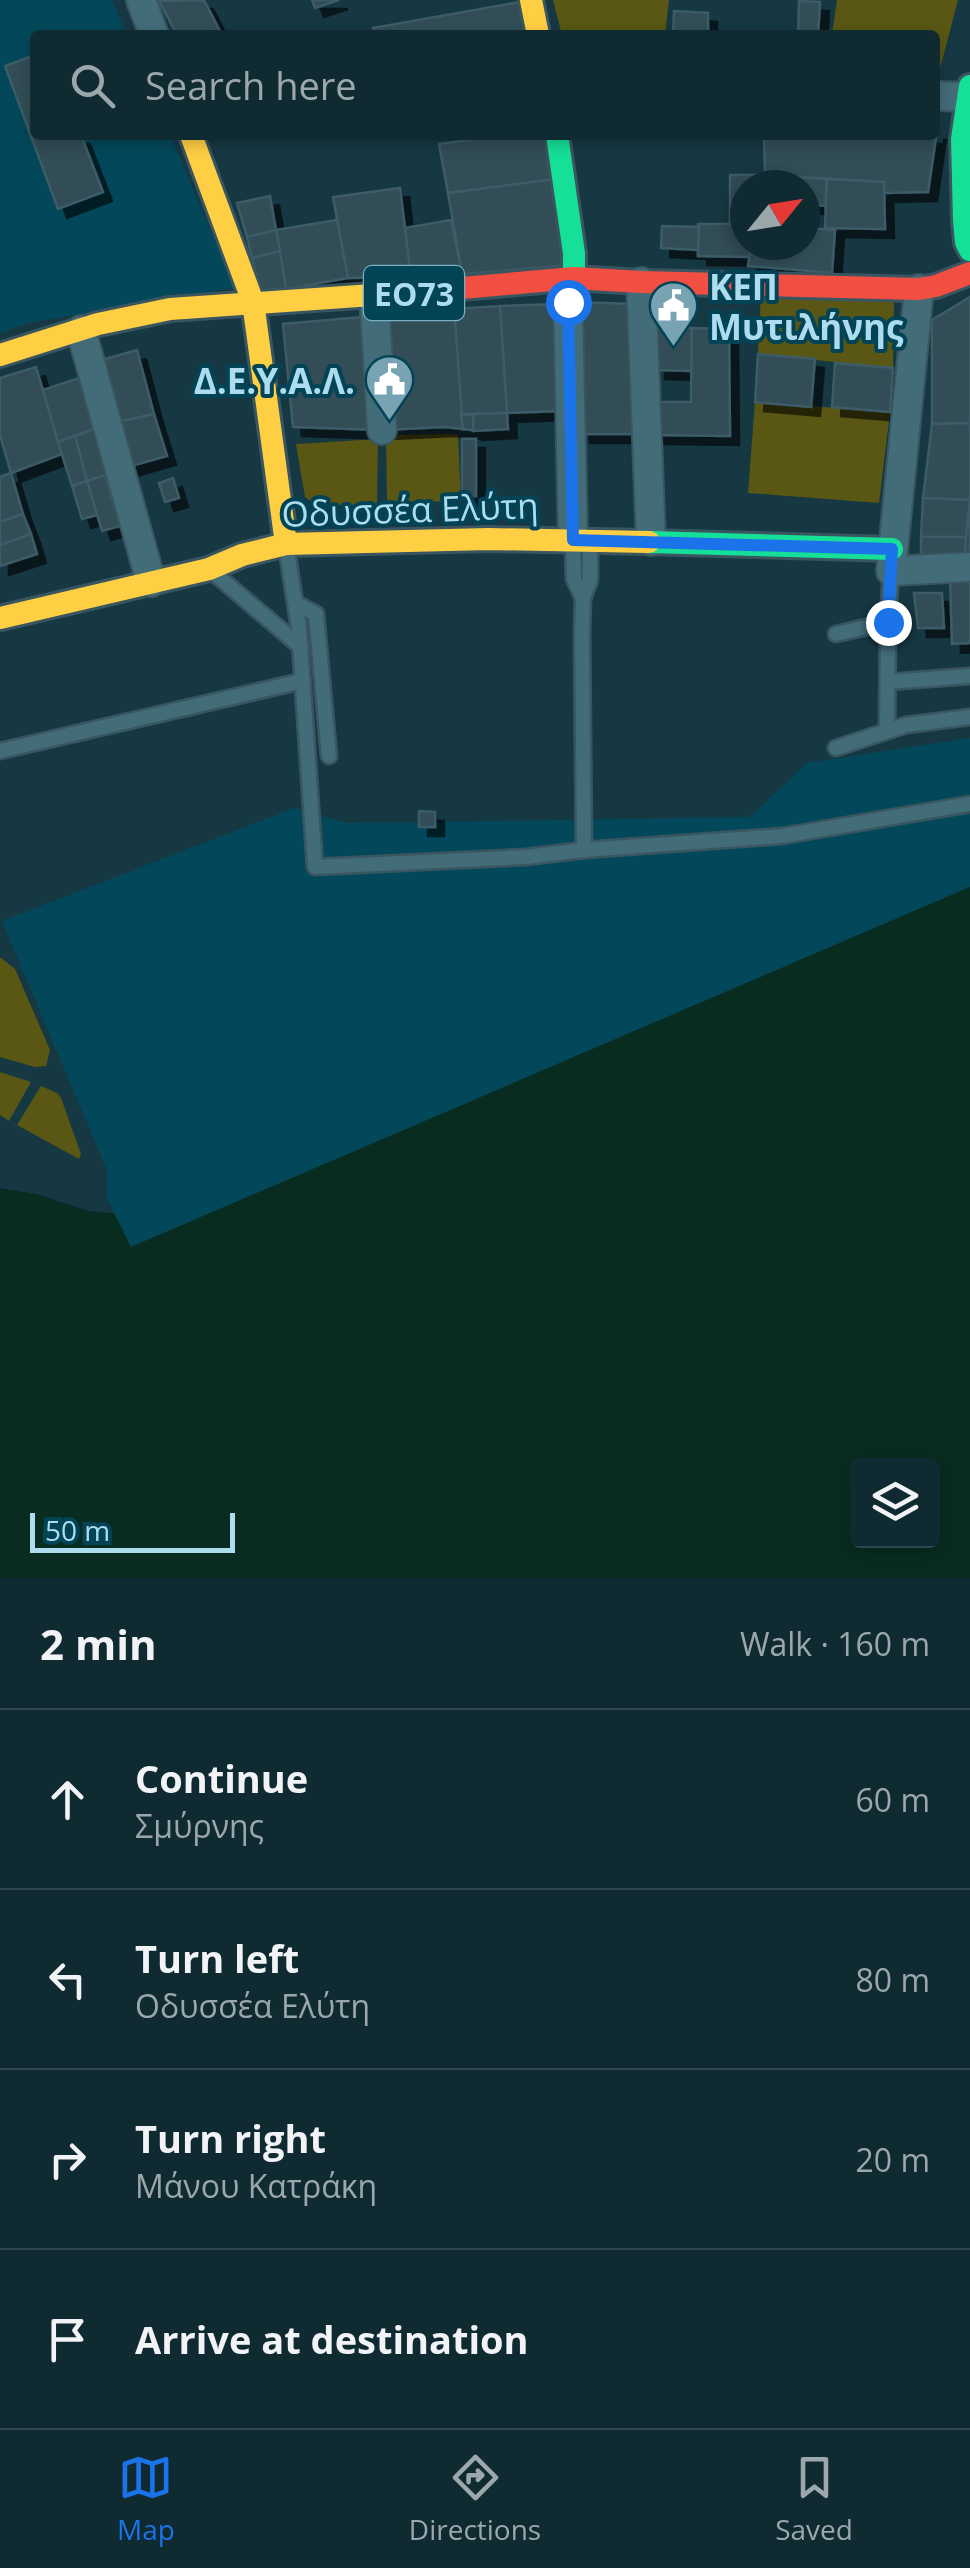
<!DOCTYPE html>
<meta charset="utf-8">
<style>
body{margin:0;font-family:"Open Sans",sans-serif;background:#1e363e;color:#f1f3f6}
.controls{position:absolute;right:30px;bottom:30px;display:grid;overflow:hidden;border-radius:10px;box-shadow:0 5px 15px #0003}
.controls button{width:90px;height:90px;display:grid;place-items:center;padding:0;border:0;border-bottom:2px solid #30464d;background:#102a32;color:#f1f3f6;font:50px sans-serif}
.compass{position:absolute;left:730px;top:170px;width:90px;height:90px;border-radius:50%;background:#102a32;box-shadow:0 5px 15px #0003;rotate:60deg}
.scale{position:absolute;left:30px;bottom:25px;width:205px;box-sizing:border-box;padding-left:10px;border:5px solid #addcef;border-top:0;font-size:28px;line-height:35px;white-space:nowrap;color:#addcef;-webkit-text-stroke:8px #034356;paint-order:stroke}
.stop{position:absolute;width:30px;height:30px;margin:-22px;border:8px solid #1a73e8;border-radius:50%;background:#fff}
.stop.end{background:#1a73e8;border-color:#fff;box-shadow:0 2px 10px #0008}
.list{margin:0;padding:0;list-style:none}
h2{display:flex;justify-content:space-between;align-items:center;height:130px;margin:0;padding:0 40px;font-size:42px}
h2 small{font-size:32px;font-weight:400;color:#9ca7ac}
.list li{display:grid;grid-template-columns:65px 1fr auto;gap:30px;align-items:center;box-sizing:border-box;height:180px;padding:0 40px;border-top:2px solid #30464d}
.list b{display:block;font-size:38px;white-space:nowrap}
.list p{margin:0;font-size:32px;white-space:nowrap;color:#9ca7ac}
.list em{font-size:32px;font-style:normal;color:#9ca7ac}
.icon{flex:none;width:55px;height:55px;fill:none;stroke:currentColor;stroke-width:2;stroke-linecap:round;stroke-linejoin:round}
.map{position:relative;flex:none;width:970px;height:1578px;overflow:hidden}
.search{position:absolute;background:#102a32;box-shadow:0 5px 15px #0003;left:30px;right:30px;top:30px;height:110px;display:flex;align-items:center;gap:25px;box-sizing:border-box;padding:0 35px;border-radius:10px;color:#9ca7ac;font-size:38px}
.sheet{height:850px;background:#102a32}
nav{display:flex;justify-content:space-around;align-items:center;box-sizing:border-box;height:140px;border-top:2px solid #30464d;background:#102a32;font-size:28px;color:#9ca7ac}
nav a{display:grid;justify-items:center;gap:5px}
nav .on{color:#1a73e8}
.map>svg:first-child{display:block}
</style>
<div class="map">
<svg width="970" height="1578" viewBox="0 0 970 1578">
<defs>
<filter id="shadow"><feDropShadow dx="9" dy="9" stdDeviation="0" flood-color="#0009"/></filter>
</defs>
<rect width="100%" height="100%" fill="#163843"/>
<g fill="#03485a">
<path d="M0,0H112L127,35H35V135H170L235,288L28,323L0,333Z"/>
<path d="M970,738V887L131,1247L107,1198V1170L2,921L294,808L347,823L418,822L419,811L435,812L436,822L750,817L807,763Z"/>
</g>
<g fill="#595713">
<path d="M553,0H669L665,35H562Z"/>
<path d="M837,0H958L936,84L935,35H832Z"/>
<path d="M761,292L894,302L893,368L758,354Z"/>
<path d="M755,402L890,412L879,503L748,493Z"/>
<path d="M458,434L461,501L387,503L386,435Z"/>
<path d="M378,439L377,504L317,506L305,497L296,444Z"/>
<path d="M0,957L15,969L50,1050L46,1066L35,1067L0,1057Z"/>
<path d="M0,1072L31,1082L9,1121L0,1115Z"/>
<path d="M41,1086L57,1093L61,1098L81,1154L79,1159L17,1125Z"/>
</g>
<path fill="#082c20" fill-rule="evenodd" d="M970,887V1578H0V1188L37,1194L89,1211L114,1213L131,1247ZM858,1466H932V1540H858Z"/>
<path fill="#163843" d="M0,1183L38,1189L90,1206L111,1208L114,1213L89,1211L37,1194L0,1188Z"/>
<g fill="#304d56" stroke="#3c5c67" stroke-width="2.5" filter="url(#shadow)">
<path d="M204,0L222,35H177L159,1Z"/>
<path d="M312,0H339L315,8Z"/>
<path d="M799,1L820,2L818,35H798Z"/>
<path d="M520,2L525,35H374L373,28Z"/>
<path d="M674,11L708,13V35H673Z"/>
<path d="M35,55V135H81L103,192L58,209L5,66Z"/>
<path d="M935,131H937L928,192L884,193V182L765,175L764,135H935Z"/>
<path d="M507,135H552L556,179L448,193L439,144Z"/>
<path d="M730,175H765V185H745V224H730Z"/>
<path d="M765,175L827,179L825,206L805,204V185H765Z"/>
<path d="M556,179L568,265L462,274L448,193Z"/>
<path d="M827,179L884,182L885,229L825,228Z"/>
<path d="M400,188L411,277L348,278L333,197Z"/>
<path d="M270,196L276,230L247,237L237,203Z"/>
<path d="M337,220L348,278L286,289L276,230Z"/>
<path d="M451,220L462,274L411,277L405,228Z"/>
<path d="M698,224H745V245H751V257L698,256Z"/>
<path d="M662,226L699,227L698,250L661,248Z"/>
<path d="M805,228L835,230L832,273L748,266L751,245H805Z"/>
<path d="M276,230L280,251L252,258L247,237Z"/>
<path d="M280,251L286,289L261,291L252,258Z"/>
<path d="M970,297V423L932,424V320Z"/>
<path d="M572,302L635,304L636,434H581Z"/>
<path d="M556,304L560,411L507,413L500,306Z"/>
<path d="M500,306L507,413L461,414L454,309Z"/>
<path d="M454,309L463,429L445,427L382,430L293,427L283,324Z"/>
<path d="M657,327L692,328L691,371L656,370Z"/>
<path d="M692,328L729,329L730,436L654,435L657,402H691Z"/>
<path d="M137,350L154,414L120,422L101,360Z"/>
<path d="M758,354L815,359L811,407L755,402Z"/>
<path d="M835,363L893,368L890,412L832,407Z"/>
<path d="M36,367L62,454L11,473L0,435V378Z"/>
<path d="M82,377L99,427L58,442L43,390Z"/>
<path d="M507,413L508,429L473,431V414Z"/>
<path d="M154,414L167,456L131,466L108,424Z"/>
<path d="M461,414L473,415V430L463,429Z"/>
<path d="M970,423V500L923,498L932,424Z"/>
<path d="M108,424L131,466L87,481L75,436Z"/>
<path d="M75,436L87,481L72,486L58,442Z"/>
<rect x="462" y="439" width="14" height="57"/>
<path d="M11,473L23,514L0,522V477Z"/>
<path d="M105,475L120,526L102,531L87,481Z"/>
<path d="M173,478L179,498L165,502L159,483Z"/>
<path d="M87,481L97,515L82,519L72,486Z"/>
<path d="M923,498L970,500L966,537H921Z"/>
<path d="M970,500V557L964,558L966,537Z"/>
<path d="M23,514L31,534L0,545V522Z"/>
<path d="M31,534L37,554L0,566V545Z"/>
<path d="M921,537H966L964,558L921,559Z"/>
<path d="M970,573V643L952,644L950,574Z"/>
<path d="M914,593H942L944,628H918Z"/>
<path d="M419,811L435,812V827H419Z"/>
</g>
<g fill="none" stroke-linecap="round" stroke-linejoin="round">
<defs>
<g id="lane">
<path d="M573,541L574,579L583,598"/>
<path d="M286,545L299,628L315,867L526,857L584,850L782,836L970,804"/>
<path d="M214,573L301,647"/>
<path d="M297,604L316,614L329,756"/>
<path d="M836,634L888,622"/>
<path d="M888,682L970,676"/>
<path d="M887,730L888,622L891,571"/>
<path d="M836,748L906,725L970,717"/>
<path d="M0,751L302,681"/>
<path d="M584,850L582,632L583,598L590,580V542"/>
</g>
<g id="street">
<path d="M141,0L154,35"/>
<path d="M935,96L968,97"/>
<path d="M641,282L651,541"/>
<path d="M919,289L891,571L970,567"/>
<path d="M374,296L382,430"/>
<path d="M81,330L151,582"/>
<path d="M573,540L568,302L574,278"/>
</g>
<g id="fast">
<path d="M970,86L962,139L964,220L966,242L970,250"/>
<path d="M557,135L574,253V278"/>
<path d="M649,542L892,549"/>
</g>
<g id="slow">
<path d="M531,0L538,35"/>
<path d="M191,135L253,302L286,544"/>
<path d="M0,355L98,324L170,309L416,292"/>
<path d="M0,618L209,569L242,555L286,544L489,539L649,542"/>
</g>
<path id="jam" d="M416,292L574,278L641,282L919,289L936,286L970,273"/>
</defs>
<use href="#lane" stroke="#39555f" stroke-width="19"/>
<use href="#street" stroke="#39555f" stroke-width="32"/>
<use href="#fast" stroke="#39555f" stroke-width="28"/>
<use href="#slow" stroke="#39555f" stroke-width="28"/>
<use href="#jam" stroke="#39555f" stroke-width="28"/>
<use href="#lane" stroke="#436c79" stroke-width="14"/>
<use href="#street" stroke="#436c79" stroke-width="28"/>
<use href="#fast" stroke="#16e098" stroke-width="22"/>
<use href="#slow" stroke="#ffcf43" stroke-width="22"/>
<use href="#jam" stroke="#f24e42" stroke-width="22"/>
</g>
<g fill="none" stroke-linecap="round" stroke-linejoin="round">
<path stroke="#1a73e8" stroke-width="12" d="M568,302L573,540L892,549L888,622"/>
</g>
<defs>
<symbol id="civic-pin" viewBox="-11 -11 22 30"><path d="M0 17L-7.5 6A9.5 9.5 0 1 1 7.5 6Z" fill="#78a3b3" stroke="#034356"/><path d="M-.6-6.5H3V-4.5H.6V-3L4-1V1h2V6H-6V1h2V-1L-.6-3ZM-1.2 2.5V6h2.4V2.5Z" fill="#fff"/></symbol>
</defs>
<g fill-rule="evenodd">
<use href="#civic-pin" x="646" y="278" width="55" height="75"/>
<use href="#civic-pin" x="362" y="352" width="55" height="75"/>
</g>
<g text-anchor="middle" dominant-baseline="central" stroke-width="8" stroke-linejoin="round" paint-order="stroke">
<rect fill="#034356" stroke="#7aaec1" stroke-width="2.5" x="364" y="266" width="100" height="54" rx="8"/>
<g font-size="32" font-weight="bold" fill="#addcef">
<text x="414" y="293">ΕΟ73</text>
</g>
<g font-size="35" font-weight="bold" fill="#addcef" stroke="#034356" text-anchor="start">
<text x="709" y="286">ΚΕΠ<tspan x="709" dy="40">Μυτιλήνης</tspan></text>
<text x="355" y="380" text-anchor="end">Δ.Ε.Υ.Α.Λ.</text>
</g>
<g font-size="35" fill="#addcef" stroke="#034356">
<text transform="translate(410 509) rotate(-2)">Οδυσσέα Ελύτη</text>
</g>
</g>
</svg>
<div class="controls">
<button><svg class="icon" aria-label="layers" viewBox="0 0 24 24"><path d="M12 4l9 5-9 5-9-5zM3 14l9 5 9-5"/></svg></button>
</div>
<svg class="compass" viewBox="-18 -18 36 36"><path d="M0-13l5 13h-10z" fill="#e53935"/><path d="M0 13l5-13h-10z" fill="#9ca7ac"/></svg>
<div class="scale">50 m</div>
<div class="stop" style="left:568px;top:302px"></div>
<div class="stop end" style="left:888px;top:622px"></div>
<div class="search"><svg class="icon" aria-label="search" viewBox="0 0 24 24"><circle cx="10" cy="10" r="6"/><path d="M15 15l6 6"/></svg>Search here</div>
</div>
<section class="sheet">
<h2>2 min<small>Walk · 160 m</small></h2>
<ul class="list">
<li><svg class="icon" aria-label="ahead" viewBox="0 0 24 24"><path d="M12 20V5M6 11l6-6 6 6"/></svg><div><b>Continue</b><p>Σμύρνης</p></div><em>60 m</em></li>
<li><svg class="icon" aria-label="left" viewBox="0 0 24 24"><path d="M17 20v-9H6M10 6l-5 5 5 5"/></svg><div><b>Turn left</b><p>Οδυσσέα Ελύτη</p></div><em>80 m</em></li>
<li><svg class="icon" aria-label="right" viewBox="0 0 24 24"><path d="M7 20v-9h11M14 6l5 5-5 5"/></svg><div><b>Turn right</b><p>Μάνου Κατράκη</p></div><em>20 m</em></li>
<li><svg class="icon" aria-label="arrive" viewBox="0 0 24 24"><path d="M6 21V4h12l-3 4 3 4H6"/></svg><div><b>Arrive at destination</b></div></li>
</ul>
</section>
<nav>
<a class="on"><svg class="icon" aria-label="map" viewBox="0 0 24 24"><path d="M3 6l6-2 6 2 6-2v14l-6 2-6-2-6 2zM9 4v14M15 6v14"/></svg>Map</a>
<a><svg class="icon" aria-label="directions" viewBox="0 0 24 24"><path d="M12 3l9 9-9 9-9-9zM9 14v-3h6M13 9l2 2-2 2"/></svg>Directions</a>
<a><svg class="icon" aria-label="saved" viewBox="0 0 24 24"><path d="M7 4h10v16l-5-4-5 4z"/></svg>Saved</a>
</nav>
